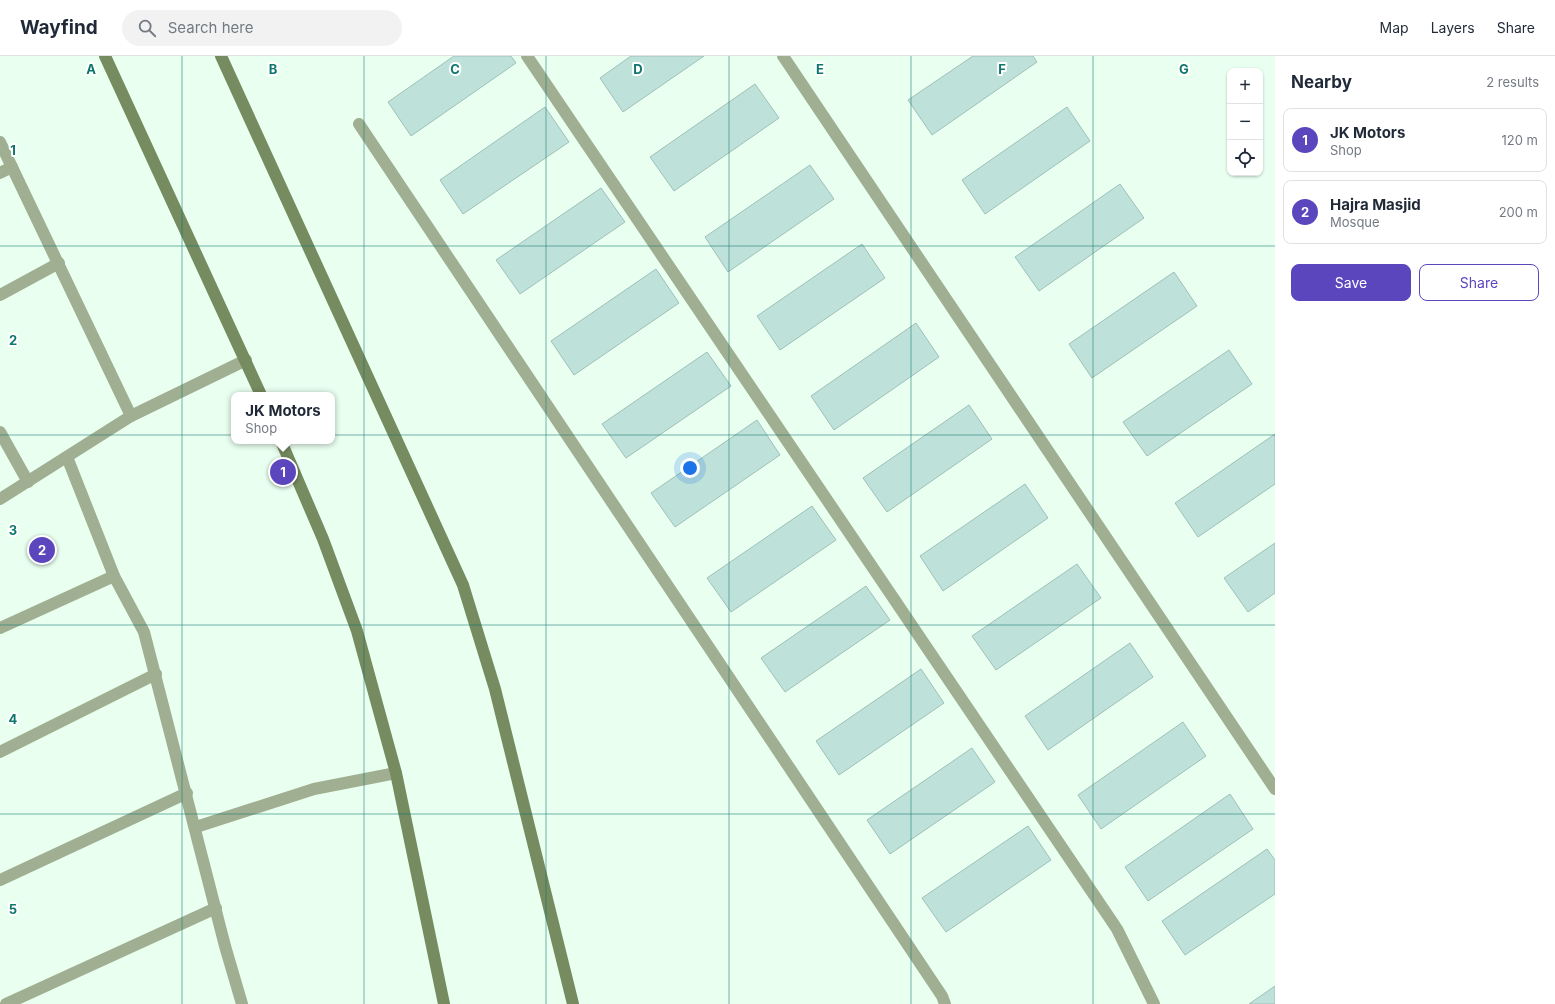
<!DOCTYPE html>
<meta charset="utf-8">
<style>
body{margin:0;font-family:Inter,sans-serif;background:#f2f2f3;color:#1f2937}
.controls{position:absolute;right:12px;top:12px;display:grid;overflow:hidden;border-radius:8px;box-shadow:0 1px 3px #0004}
.controls button{width:36px;height:36px;display:grid;place-items:center;padding:0;border:0;border-bottom:1px solid #e0e1e3;background:#fff;color:#1f2937;font:20px sans-serif}
.you{position:absolute;left:690px;top:412px;width:14px;height:14px;margin:-10px;border:3px solid #fff;border-radius:50%;background:#1a73e8;box-shadow:0 0 0 6px #1a73e833}
.badge{display:grid;place-items:center;width:26px;height:26px;border-radius:50%;background:#5c46be;color:#fff;font-size:13px;font-weight:700}
.pin{position:absolute;translate:-50% -50%;border:2px solid #fff;box-shadow:0 1px 4px #0006}
.popup{position:absolute;left:231px;top:336px;width:104px;height:52px;box-sizing:border-box;display:grid;place-content:center;border-radius:8px;background:#fff;filter:drop-shadow(0 1px 3px #0005);font-size:13px;white-space:nowrap;color:#747a83}
.popup b{font-size:15px;color:#1f2937}
.popup::after{content:'';position:absolute;left:50%;top:100%;margin-left:-8px;border:8px solid transparent;border-top-color:#fff}
.list{margin:0;padding:0;list-style:none}
h2{display:flex;justify-content:space-between;align-items:center;height:52px;margin:0;padding:0 16px;font-size:17px}
h2 small{font-size:13px;font-weight:400;color:#747a83}
.list li{display:grid;grid-template-columns:26px 1fr auto;gap:12px;align-items:center;box-sizing:border-box;height:64px;margin:0 8px 8px;padding:0 8px;border:1px solid #e0e1e3;border-radius:8px}
.list b{display:block;font-size:15px;white-space:nowrap}
.list p{margin:0;font-size:13px;white-space:nowrap;color:#747a83}
.list em{font-size:13px;font-style:normal;color:#747a83}
.actions{display:flex;gap:8px;padding:12px 16px}
.actions a{flex:1;padding:9px 0;border:1px solid #5c46be;border-radius:8px;text-align:center;font-size:14px;color:#5c46be}
.actions .main{background:#5c46be;color:#fff}
.icon{flex:none;width:22px;height:22px;fill:none;stroke:currentColor;stroke-width:2;stroke-linecap:round;stroke-linejoin:round}
.map{position:relative;flex:none;width:1275px;height:948px;overflow:hidden}
header{display:flex;align-items:center;gap:24px;box-sizing:border-box;height:56px;padding:0 20px;background:#fff;border-bottom:1px solid #e0e1e3}
header strong{font-size:19px}
nav{display:flex;gap:22px;margin-inline-start:auto;font-size:14px}
.search{width:280px;height:36px;background:#f2f2f3;display:flex;align-items:center;gap:10px;box-sizing:border-box;padding:0 14px;border-radius:22px;color:#747a83;font-size:15px}
main{display:flex}
aside{flex:1;background:#fff}
.map>svg:first-child{display:block}
</style>
<header>
<strong>Wayfind</strong>
<div class="search"><svg class="icon" aria-label="search" viewBox="0 0 24 24"><circle cx="10" cy="10" r="6"/><path d="M15 15l6 6"/></svg>Search here</div>
<nav><a>Map</a><a>Layers</a><a>Share</a></nav>
</header>
<main>
<div class="map">
<svg width="1275" height="948" viewBox="0 0 1275 948">
<rect width="100%" height="100%" fill="#e9fff0"/>
<g fill="#bee2da" stroke="#9ec0b9">
<path d="M454,0H511L516,7L411,80L388,46Z"/>
<path d="M631,0H704L623,56L600,22Z"/>
<path d="M973,0H1033L1037,6L932,79L908,44Z"/>
<path d="M755,28L779,62L674,135L650,101Z"/>
<path d="M545,51L569,86L463,158L440,124Z"/>
<path d="M1067,51L1090,85L985,158L962,124Z"/>
<path d="M810,109L834,143L728,216L705,181Z"/>
<path d="M1120,128L1144,162L1039,235L1015,201Z"/>
<path d="M601,132L625,166L520,238L496,204Z"/>
<path d="M862,188L885,222L780,294L757,260Z"/>
<path d="M656,213L679,247L574,319L551,285Z"/>
<path d="M1174,216L1197,250L1092,322L1069,288Z"/>
<path d="M916,267L939,301L834,374L811,340Z"/>
<path d="M1229,294L1252,328L1147,400L1123,366Z"/>
<path d="M707,296L731,330L626,402L602,368Z"/>
<path d="M969,349L992,383L887,456L863,422Z"/>
<path d="M757,364L780,399L675,471L651,437Z"/>
<path d="M1275,378V428L1198,481L1175,447Z"/>
<path d="M1025,428L1048,462L943,535L920,500Z"/>
<path d="M812,450L836,484L731,556L707,522Z"/>
<path d="M1275,487V537L1248,556L1224,522Z"/>
<path d="M1077,508L1101,542L996,614L972,580Z"/>
<path d="M866,530L890,564L785,636L761,602Z"/>
<path d="M1130,587L1153,621L1048,694L1025,660Z"/>
<path d="M921,613L944,647L839,719L816,685Z"/>
<path d="M1183,666L1206,700L1101,773L1078,739Z"/>
<path d="M972,692L995,726L890,798L867,764Z"/>
<path d="M1230,738L1253,773L1148,845L1125,811Z"/>
<path d="M1028,770L1051,804L946,876L922,842Z"/>
<path d="M1267,793L1275,804V838L1185,899L1162,865Z"/>
<path d="M1275,930V948H1249Z"/>
</g>
<g fill="none" stroke-linecap="round" stroke-linejoin="round">
<g stroke="#a0af91" stroke-width="12">
<path d="M527,0L1117,873L1154,948"/>
<path d="M783,0L1275,733"/>
<path d="M359,68L942,940L945,948"/>
<path d="M0,86L131,360"/>
<path d="M0,117L12,111"/>
<path d="M0,239L59,207"/>
<path d="M0,376L28,426"/>
<path d="M67,401L114,520L144,576L225,890L242,948"/>
<path d="M0,443L131,360L246,304"/>
<path d="M0,572L114,520"/>
<path d="M0,696L156,618"/>
<path d="M196,771L314,733L396,717"/>
<path d="M0,824L187,737"/>
<path d="M6,948L216,852"/>
</g>
<g stroke="#768b60" stroke-width="12">
<path d="M105,0L261,339"/>
<path d="M221,0L463,529L495,633L573,948"/>
<path d="M281,385L323,483L357,575L396,717L444,948"/>
</g>
</g>
<path fill="none" stroke="#0f766e" stroke-width="1" stroke-opacity="0.55" d="M182,0V948M364,0V948M546,0V948M729,0V948M911,0V948M1093,0V948M0,190H1275M0,379H1275M0,569H1275M0,758H1275"/>
<g font-size="13" text-anchor="middle" font-weight="bold" fill="#0f766e" stroke="#fff" stroke-width="4" stroke-linejoin="round" paint-order="stroke">
<text x="91" y="18">A</text>
<text x="273" y="18">B</text>
<text x="455" y="18">C</text>
<text x="638" y="18">D</text>
<text x="820" y="18">E</text>
<text x="1002" y="18">F</text>
<text x="1184" y="18">G</text>
<text x="13" y="99">1</text>
<text x="13" y="289">2</text>
<text x="13" y="479">3</text>
<text x="13" y="668">4</text>
<text x="13" y="858">5</text>
</g>
</svg>
<div class="controls">
<button>+</button>
<button>−</button>
<button><svg class="icon" aria-label="locate" viewBox="0 0 24 24"><circle cx="12" cy="12" r="6"/><path d="M12 2v4M12 18v4M2 12h4M18 12h4"/></svg></button>
</div>
<div class="you"></div>
<div class="pin badge" style="left:283px;top:416px">1</div>
<div class="popup"><b>JK Motors</b>Shop</div>
<div class="pin badge" style="left:42px;top:494px">2</div>
</div>
<aside>
<h2>Nearby<small>2 results</small></h2>
<ul class="list">
<li><span class="badge">1</span><div><b>JK Motors</b><p>Shop</p></div><em>120 m</em></li>
<li><span class="badge">2</span><div><b>Hajra Masjid</b><p>Mosque</p></div><em>200 m</em></li>
</ul>
<div class="actions"><a class="main">Save</a><a>Share</a></div>
</aside>
</main>
